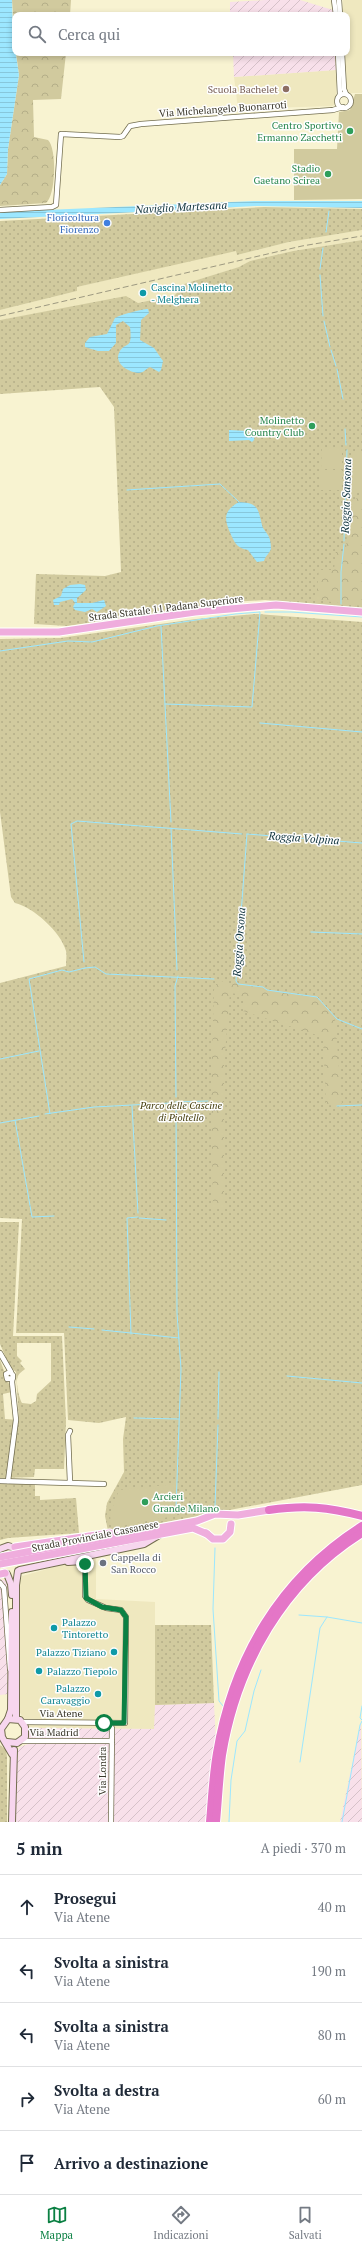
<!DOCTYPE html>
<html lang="it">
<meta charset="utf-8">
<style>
body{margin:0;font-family:"PT Serif",serif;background:#f6f6f7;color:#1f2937}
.stop{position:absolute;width:12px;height:12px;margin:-9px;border:3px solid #0b8043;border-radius:50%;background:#fff}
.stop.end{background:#0b8043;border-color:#fff;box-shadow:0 1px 4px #0008}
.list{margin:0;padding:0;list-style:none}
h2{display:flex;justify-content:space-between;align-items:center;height:52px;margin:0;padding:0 16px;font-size:17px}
h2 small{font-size:13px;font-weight:400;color:#747a83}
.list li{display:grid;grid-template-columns:26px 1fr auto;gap:12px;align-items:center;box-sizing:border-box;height:64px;padding:0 16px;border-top:1px solid #e0e1e3}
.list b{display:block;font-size:15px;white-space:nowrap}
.list p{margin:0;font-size:13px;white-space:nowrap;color:#747a83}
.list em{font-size:13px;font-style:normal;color:#747a83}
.icon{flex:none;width:22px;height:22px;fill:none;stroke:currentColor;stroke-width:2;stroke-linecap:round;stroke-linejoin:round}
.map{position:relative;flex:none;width:362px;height:1822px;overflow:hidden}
.search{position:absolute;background:#fff;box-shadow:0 2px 6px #0003;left:12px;right:12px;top:12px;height:44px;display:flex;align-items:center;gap:10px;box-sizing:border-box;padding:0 14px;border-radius:8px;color:#747a83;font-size:15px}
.sheet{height:372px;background:#fff}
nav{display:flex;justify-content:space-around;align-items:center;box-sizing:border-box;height:56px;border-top:1px solid #e0e1e3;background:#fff;font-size:11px;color:#747a83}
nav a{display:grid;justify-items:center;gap:2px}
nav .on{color:#0b8043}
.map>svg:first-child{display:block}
</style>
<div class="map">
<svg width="362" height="1822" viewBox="0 0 362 1822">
<defs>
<pattern id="industrial-furrows" width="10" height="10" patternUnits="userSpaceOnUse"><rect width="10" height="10" fill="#f8e0ea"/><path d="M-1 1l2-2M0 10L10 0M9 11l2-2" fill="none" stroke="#d6c1c9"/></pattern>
<pattern id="grass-dots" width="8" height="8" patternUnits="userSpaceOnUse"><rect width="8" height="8" fill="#d1ca9e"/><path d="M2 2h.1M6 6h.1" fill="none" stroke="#b4ae88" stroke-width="1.8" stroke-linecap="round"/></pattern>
<pattern id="forest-crowns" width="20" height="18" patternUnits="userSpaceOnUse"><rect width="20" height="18" fill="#d1ca9e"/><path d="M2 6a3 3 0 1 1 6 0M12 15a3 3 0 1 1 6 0" fill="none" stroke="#b4ae88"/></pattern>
<pattern id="water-rules" width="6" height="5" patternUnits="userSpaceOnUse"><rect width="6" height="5" fill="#9ce7ff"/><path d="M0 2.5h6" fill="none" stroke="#87c7db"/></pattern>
</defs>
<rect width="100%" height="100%" fill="#f8f3d1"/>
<g fill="#efe8bf">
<path d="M343,0H362V93H349L347,90L345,53H347V15H343Z"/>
<path d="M336,70V102L333,106L238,109L234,77Z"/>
<path d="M362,230V240L293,251L250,261L240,267L184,284L175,295L138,303L61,309L0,320V310L77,291V287L236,250L237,255L289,242Z"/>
<path d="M84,1559H96V1599L155,1602V1729L29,1728L19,1711V1583L22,1576Z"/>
</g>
<g fill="url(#industrial-furrows)">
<path d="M265,0H300L333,10V15H230V2Z"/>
<path d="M233,53H335L336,70L234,77Z"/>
<path d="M0,1579L6,1581L7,1586L8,1694L0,1695Z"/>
<path d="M214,1703L216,1743L206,1822H14L15,1755L20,1747L28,1744L29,1728L154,1729L155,1705Z"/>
<path d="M361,1722L362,1822H340Z"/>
</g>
<g fill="url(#grass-dots)" fill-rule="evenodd">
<path d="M264,207L362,209V230L289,242L237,255L236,251L77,287V291L0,310V221Z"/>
<path d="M362,240V608L265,600L231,602L67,626L34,624L36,574L105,576L121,572L114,407L100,387L0,394V320L126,296L138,303L175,295L184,284L239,267L250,261L293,251Z"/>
<path d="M257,614L362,622V1485L145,1526L108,1531L105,1516L107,1503L124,1472L123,1439L126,1417L99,1423L68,1420L64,1333H16L22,1219L0,1218V983L66,966C66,961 67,955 66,951C61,932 33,907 15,903L11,897L0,812V639L60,638L196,619Z"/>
<path d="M0,1222H19L13,1336H62L66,1422L64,1469H35L34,1477L0,1478V1360L12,1392L3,1394L5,1419L19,1420L16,1372L10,1367L0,1344ZM17,1343H51V1381L37,1394L36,1401L31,1404L22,1403C19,1398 15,1381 18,1376C19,1373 23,1371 25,1369L20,1363L22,1361L17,1356Z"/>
<path d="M0,1484H35V1496H40V1500L76,1498L79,1533L8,1538L0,1540Z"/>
<path d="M155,1625H211L214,1703L155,1705Z"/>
<path d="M0,1745L6,1750L7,1757V1822H0Z"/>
</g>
<g fill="url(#forest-crowns)">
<path d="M12,0H77H71L70,15H15V44Z"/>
<path d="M16,53H66L61,99L33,100L34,137L48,140C57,148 56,196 46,203L0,206V185L7,174L8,149L19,75Z"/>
<path d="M362,496V606L316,600L319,570H334L336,550L346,552L348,512L353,500Z"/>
<path d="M218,980L231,984L234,982L237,984L265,988L267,991L315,997L322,1001L335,1019L342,1106L326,1105L323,1037L243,1011V997L238,994L230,993L224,1065V1209H213L211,1090L214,990Z"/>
</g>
<g fill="#d1ca9e">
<path d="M355,94H362V199L294,200V149H337L339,112L350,110Z"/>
<path d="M322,447L342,448V468H321Z"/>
<path d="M352,453H362V493H353Z"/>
<rect x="321" y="470" width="21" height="20"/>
<path d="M176,1484L174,1516L111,1528L110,1514L119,1490Z"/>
</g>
<g fill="url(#water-rules)">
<path d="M0,0H12L13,35L19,75L8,149L7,174L0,185Z"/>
<path d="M254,201H362V208L257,206L0,219V212Z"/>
<path d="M148,309L149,313L141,320L140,340L154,348L163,361L161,370L159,372L150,367C146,369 143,373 139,373C130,373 114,364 119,353C125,340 133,352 130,327L123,321L116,325V343L109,351H98L85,347V343L90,337L107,334L115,318C120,315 142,309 148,309Z"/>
<path d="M229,430L248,431V438L252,431L255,433L254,440L252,442L249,440L229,441Z"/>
<path d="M239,502C258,503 258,508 262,525C264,533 271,533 271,548C271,552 265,556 264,561L257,562L248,550C238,548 236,545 232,537C225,521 221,512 239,502Z"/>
<path d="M80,584L85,585L86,590L77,598V603H92L104,600L106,606L97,612L92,609L85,612L75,610L73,607L75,603L72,599L60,602L59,605H54L53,600L61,596L63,589L70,585Z"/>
</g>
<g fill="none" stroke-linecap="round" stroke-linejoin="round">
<g stroke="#9ce7ff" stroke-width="1">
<path d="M326,232L329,211"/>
<path d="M320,269L323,248"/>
<path d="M320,275L323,316"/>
<path d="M324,321L330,347"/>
<path d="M331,350L336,366"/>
<path d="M337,369L343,399"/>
<path d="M345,429L346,445"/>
<path d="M127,490L220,484L239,502"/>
<path d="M344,541L347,450"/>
<path d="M341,604V572L344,544"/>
<path d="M265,612H291L362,617"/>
<path d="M161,626L171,822"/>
<path d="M0,651L68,641L92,642L157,626L235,614L260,612L252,707L165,704"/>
<path d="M260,723L362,732"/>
<path d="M171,828L177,970"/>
<path d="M247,834L236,981L238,984L263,987L267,990L317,997L337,1019L362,1029"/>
<path d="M247,834L362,843"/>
<path d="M311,932L362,934"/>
<path d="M84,962L71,824L77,821L242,834"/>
<path d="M85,968L95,967L106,974L214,979"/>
<path d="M0,1059L39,1051"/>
<path d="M176,1097L175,986L178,976"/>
<path d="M176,1102L177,1313L181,1369L176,1508"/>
<path d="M176,1102L208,1101"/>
<path d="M132,1106L138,1213"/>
<path d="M337,1106L362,1105"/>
<path d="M45,1114L94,1107L171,1103"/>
<path d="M50,1114L29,979L62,970L69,972L85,968"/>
<path d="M15,1120L32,1217L54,1216"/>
<path d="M0,1123L39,1116"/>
<path d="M139,1218L166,1220"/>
<path d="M69,1327L94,1329"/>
<path d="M102,1330L179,1338"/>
<path d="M131,1334L127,1218L138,1217"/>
<path d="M287,1376L362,1383"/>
<path d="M134,1418L179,1419"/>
<path d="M218,1419L219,1372"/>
<path d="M215,1506L218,1425"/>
<path d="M215,1548L213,1609L219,1701L223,1706"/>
<path d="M299,1615L327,1617L362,1623"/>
<path d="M362,1706L360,1718L362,1720"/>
<path d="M300,1762L320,1628L327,1617"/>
<path d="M229,1822L231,1780L237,1741L245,1731L254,1691L261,1670"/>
<path d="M342,1822L360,1725L362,1721"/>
</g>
<defs>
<g id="street">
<path d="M334,0L336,15"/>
<path d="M339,0L340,15"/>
<path d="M338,53L340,95"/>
<path d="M342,53L344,89L346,94"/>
<circle cx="344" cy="101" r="7"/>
<path d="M0,210L52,207L56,205L61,134L120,137L123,136L130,126L141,124L333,110L343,107"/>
<path d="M0,1353L11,1372"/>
<path d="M70,1431L68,1435L70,1482"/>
<path d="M0,1481L104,1484"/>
<path d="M8,1481L16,1420L12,1382L13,1375L10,1372L6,1374L7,1379L13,1378"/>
<path d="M0,1583L4,1588L10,1669"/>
<path d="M23,1722L125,1723L126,1617L121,1610L106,1608L88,1600L85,1596V1564L82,1561"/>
<path d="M107,1723L112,1728L111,1822"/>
<path d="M21,1741H112"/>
</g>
<g id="secondary">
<path d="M0,1549L8,1546L19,1549"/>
<path d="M68,1562L82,1561"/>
<path d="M20,1570L144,1544L159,1535"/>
<path d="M7,1574L11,1584L12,1595"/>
<path d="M8,1719L11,1710L12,1612"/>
<path d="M16,1719V1585L18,1571"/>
<path d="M7,1742L17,1743L25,1737V1727L20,1720L8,1719L1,1729L2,1737L12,1754"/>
<path d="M12,1822L14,1750"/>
</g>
<g id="primary">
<path d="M0,632H59L195,612L276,605L362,612"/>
<path d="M206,1533L213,1539H223L230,1532L231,1524"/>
<path d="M15,1547L110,1533"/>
<path d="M32,1551L197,1521L215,1514L238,1515L269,1510"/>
<path d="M33,1558L193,1528L207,1534"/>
<path d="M0,1574L5,1573"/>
</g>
<g id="highway">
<path d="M269,1510C305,1505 328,1507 362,1516"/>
<path d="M210,1822C212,1799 213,1776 217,1753C233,1658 280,1578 362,1526"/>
<path d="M216,1822C218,1800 219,1777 222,1755C237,1664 284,1582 362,1533"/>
</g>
</defs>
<use href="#street" stroke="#726d4f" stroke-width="6"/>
<use href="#secondary" stroke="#726d4f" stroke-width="8"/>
<use href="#primary" stroke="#fff" stroke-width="9"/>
<use href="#highway" stroke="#fff" stroke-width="10"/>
<use href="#street" stroke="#fff" stroke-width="4.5"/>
<use href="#secondary" stroke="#f7d6ee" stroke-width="6"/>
<use href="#primary" stroke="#efaddd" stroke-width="7"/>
<use href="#highway" stroke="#e476c7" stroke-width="8"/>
<path stroke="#9d9981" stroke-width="1" stroke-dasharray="6 3" stroke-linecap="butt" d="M0,316L302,246L362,236"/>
<defs>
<g id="primary-bridge">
<path d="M0,1557L32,1551"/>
<path d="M0,1564L33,1558"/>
</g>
</defs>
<use href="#primary-bridge" stroke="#fff" stroke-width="9" stroke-linecap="butt"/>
<use href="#primary-bridge" stroke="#efaddd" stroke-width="7"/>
</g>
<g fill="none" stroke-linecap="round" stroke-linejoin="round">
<path stroke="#0b8043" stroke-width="5" d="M85,1564L86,1598L102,1607L121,1610L126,1617L124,1723H104"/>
</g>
<circle fill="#8d6e63" stroke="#fefefe" stroke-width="1.5" cx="286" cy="89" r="4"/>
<g fill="#2e9e5b" stroke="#fefefe" stroke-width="1.5">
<circle cx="350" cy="131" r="4"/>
<circle cx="328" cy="174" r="4"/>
<circle cx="312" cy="426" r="4"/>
<circle cx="145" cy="1502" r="4"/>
</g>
<circle fill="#3f7fe0" stroke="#fefefe" stroke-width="1.5" cx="107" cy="223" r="4"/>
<g fill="#0f9aa8" stroke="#fefefe" stroke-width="1.5">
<circle cx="143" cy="293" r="4"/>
<circle cx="54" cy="1628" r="4"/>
<circle cx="114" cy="1652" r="4"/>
<circle cx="39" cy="1671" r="4"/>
<circle cx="98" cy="1694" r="4"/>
</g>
<circle fill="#6b7280" stroke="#fefefe" stroke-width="1.5" cx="103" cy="1563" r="4"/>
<g text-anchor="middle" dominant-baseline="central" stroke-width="3" stroke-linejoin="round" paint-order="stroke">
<g font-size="10" fill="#785e54" stroke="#fefefe" text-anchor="end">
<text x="278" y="89">Scuola Bachelet</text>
</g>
<g font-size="10" fill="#3b382b" stroke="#fefefe">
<text transform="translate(223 109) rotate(-4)">Via Michelangelo Buonarroti</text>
<text transform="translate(166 608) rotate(-7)">Strada Statale 11 Padana Superiore</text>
<text transform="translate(95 1536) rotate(-11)">Strada Provinciale Cassanese</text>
<text x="61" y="1713">Via Atene</text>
<text x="54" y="1732">Via Madrid</text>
<text transform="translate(102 1771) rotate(-90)">Via Londra</text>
</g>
<g font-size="10" fill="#27864d" stroke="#fefefe" text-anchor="end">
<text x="342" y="125">Centro Sportivo<tspan x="342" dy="12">Ermanno Zacchetti</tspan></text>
<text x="320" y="168">Stadio<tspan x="320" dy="12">Gaetano Scirea</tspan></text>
<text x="304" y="420">Molinetto<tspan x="304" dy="12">Country Club</tspan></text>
<text x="153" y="1496" text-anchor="start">Arcieri<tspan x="153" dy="12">Grande Milano</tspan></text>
</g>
<g font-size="10" fill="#366cbe" stroke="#fefefe" text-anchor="end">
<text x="99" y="217">Floricoltura<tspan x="99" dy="12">Fiorenzo</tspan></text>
</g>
<g font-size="10" fill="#0d838f" stroke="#fefefe" text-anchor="start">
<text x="151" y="287">Cascina Molinetto<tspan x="151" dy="12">- Melghera</tspan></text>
<text x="62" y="1622">Palazzo<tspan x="62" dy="12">Tintoretto</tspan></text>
<text x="106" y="1652" text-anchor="end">Palazzo Tiziano</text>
<text x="47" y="1671">Palazzo Tiepolo</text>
<text x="90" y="1688" text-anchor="end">Palazzo<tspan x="90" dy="12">Caravaggio</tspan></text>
</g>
<g font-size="10" font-style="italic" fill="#494110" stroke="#fefefe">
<text x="181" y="1105">Parco delle Cascine<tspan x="181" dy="12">di Pioltello</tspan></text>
</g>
<g font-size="10" fill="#5b616d" stroke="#fefefe" text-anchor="start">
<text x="111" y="1557">Cappella di<tspan x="111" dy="12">San Rocco</tspan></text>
</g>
<g font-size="11" font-style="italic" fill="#10343e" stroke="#fefefe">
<text transform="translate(181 207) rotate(-3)">Naviglio Martesana</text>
<text transform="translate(346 496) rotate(-88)">Roggia Sansona</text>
<text transform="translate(304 838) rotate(4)">Roggia Volpina</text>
<text transform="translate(239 942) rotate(-86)">Roggia Orsona</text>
</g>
</g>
</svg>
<div class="stop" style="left:104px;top:1723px"></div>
<div class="stop end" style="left:85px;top:1564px"></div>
<div class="search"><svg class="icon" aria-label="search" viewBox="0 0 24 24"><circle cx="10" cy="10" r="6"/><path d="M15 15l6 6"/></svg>Cerca qui</div>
</div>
<section class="sheet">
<h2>5 min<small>A piedi · 370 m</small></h2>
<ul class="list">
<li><svg class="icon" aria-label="ahead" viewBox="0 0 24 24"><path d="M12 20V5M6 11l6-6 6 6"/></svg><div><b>Prosegui</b><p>Via Atene</p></div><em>40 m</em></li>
<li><svg class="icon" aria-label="left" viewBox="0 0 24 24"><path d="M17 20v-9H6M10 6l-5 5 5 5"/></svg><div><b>Svolta a sinistra</b><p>Via Atene</p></div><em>190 m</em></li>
<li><svg class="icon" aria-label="left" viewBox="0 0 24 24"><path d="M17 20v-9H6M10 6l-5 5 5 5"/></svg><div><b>Svolta a sinistra</b><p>Via Atene</p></div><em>80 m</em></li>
<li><svg class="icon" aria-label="right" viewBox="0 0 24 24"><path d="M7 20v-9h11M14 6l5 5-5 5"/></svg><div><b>Svolta a destra</b><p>Via Atene</p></div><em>60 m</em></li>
<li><svg class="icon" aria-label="arrive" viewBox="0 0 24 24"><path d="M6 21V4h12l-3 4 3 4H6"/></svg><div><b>Arrivo a destinazione</b></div></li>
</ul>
</section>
<nav>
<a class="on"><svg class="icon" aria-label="map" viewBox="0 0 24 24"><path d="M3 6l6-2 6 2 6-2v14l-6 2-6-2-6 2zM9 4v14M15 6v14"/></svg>Mappa</a>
<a><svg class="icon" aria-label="directions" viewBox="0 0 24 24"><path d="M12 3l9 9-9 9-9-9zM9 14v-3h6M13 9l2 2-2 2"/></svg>Indicazioni</a>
<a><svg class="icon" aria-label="saved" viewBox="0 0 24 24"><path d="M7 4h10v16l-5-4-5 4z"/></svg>Salvati</a>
</nav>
